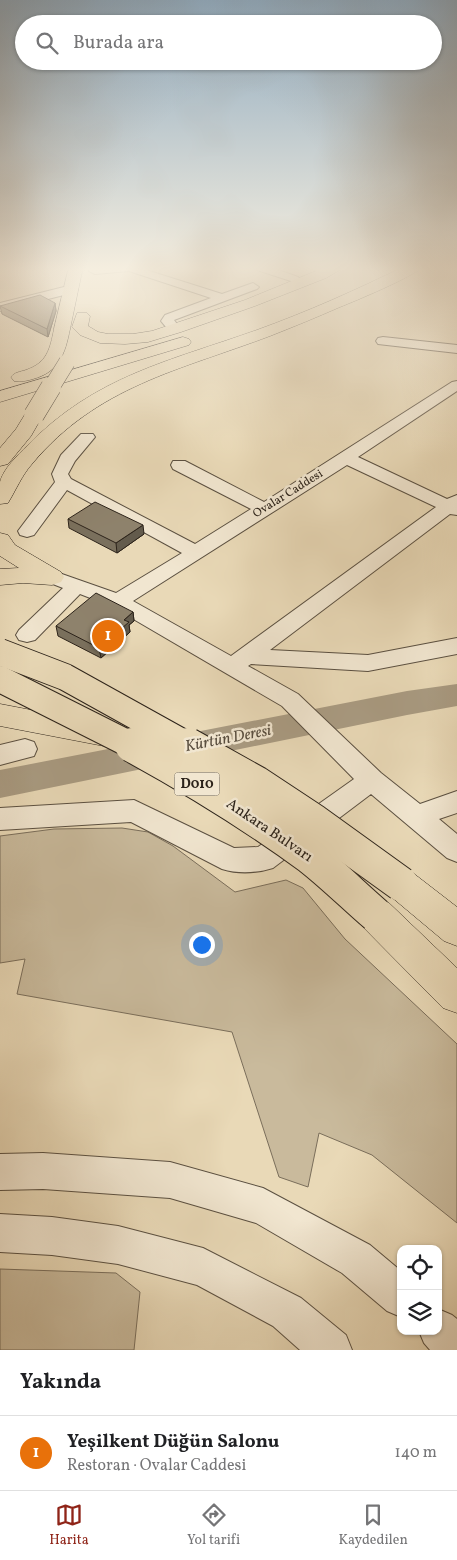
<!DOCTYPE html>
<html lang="tr">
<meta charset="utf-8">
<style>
body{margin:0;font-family:Vollkorn,serif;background:#f2f2f2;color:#202124}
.controls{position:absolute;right:15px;bottom:15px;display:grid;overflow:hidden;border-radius:10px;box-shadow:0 1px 4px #0004}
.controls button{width:45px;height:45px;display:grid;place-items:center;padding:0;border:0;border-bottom:1px solid #e0e0e0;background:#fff;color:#202124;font:25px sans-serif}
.you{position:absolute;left:201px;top:944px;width:18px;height:18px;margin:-12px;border:4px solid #fff;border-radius:50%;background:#1a73e8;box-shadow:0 0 0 8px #1a73e833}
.badge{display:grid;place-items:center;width:32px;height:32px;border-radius:50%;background:#8f2418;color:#fff;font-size:16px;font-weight:700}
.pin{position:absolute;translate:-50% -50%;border:2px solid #fff;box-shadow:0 1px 5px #0006}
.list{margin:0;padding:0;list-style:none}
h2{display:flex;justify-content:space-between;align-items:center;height:65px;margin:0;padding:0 20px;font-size:21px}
h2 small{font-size:16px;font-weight:400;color:#757577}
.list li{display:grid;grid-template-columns:32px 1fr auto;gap:15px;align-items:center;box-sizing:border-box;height:75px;padding:0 20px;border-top:1px solid #e0e0e0}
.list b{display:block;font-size:19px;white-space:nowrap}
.list p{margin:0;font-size:16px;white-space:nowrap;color:#757577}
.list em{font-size:16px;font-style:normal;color:#757577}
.icon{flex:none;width:28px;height:28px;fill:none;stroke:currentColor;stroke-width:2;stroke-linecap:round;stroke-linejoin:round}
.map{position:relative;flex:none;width:457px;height:1350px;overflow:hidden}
.search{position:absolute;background:#fff;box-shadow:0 1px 4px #0004;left:15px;right:15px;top:15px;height:55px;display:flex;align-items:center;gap:12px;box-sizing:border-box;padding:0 18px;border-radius:28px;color:#757577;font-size:19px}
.sheet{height:140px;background:#fff}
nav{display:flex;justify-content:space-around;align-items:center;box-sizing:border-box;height:70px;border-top:1px solid #e0e0e0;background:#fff;font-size:14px;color:#757577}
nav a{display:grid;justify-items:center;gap:2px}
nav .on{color:#8f2418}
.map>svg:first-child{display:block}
</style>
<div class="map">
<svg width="457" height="1350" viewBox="0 0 457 1350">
<rect width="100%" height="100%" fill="#e9d9b7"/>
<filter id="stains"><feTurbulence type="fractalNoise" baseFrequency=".004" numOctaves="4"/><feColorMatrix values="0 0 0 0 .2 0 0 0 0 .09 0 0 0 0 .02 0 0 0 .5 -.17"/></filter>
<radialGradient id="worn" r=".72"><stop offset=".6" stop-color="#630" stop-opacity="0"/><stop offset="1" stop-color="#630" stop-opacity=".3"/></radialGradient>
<g fill="#c9ba9c" stroke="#7a6e5b">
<path d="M122,828L148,832L173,846L235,892L286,880L303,888L345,939L457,1044V1223L372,1155L319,1133L308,1187L279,1177L232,1032L17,994L25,959L0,963V836L54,829Z"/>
<path d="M0,1269L116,1273L140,1292L134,1350H0Z"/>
</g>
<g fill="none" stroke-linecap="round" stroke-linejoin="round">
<path fill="#a99b82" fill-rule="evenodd" d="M457,684V706L407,715L0,798V770L407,691Z"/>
<defs>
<g id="minor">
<path d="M98,267H144L143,269L222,294L253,283L259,287L257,289L174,320L177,324L171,328L166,327L161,321L165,315L211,298L129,271L95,274L89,271L91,269Z"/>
<path d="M270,267L298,277L300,279L294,282L257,270L255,268Z"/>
<path d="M72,285L78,289L76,292L0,311V303Z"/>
<path d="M383,337L457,345V353L378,344L376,341L378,338Z"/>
<path d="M457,381V391L358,457L447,499L457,495V515L450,514L270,650L368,655L457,638V654L368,671L251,664L248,666L298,694L381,773L420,804L457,791V813L439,819L457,834V862L447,858L371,794L273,868C257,873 238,874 222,869L131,822L0,830V808L134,800L234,848L258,847L354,779L282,706L111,606L80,594L35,640L27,642L19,640L16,635L19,630L63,588L45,581L42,577L45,573L52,571L59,573L116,593L182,553L67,490L34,535L27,537L20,535L18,531L55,482L52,474L61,455L81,434H93L95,437L75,461L68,474L71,479L195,544L251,509L173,469L171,465L173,461H185L264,502L452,382ZM347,465L436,507L231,656L133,601Z"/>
<path d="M25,739L34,742L37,749L34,756L0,765V745Z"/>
<path d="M43,1153L170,1162L263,1188L370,1245L401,1271V1317L387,1311L342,1273L256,1223L170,1198L43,1189L0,1190V1154Z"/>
<path d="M0,1214L52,1217L118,1226L203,1248L301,1298L346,1335L352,1350H300L273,1326L197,1285L118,1264L52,1255L0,1252Z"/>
<path d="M438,1309L452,1315L457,1319V1350H430L424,1343L419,1331H438Z"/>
</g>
<path id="major" d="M69,267H83L70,329L68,332H56L54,329Z"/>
<g id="highway">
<path d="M326,267H345L326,278L255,306L181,332L148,342L125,344L100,343L80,335L72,327L77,313H87L90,316L88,326L98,332L108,334H133L152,331L245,300Z"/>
<path d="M403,267H422C413,277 355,301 340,307C317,317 293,327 270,336C180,370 97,386 32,464C22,475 16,490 8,503L0,504C0,497 0,489 0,482C3,469 18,455 27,446C95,376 170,361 257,330C307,312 356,290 403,267Z"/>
<path d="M62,324L68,326L70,329C65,354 59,372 33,379C26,381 21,382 14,381L11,377C15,372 20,372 26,370C47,363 50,349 54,329L56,326Z"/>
<path d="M183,337L189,339L191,342L189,345L0,402V391Z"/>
<path d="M34,409L41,411L43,415L31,436L8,464L0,466V448L16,429L27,411Z"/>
<path d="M0,533L8,535L15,545L61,572L64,577L61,582L52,585L23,583L0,585V569L19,568L0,556Z"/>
<path d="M0,704L104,724L114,727L119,735L114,743L104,746L0,726Z"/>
<path d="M401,868L413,873L457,907V946L444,941L389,895L384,884L389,873Z"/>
<path d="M376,898L389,903L457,968V1013L443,1008L363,927L358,915L363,903Z"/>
</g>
</defs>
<use href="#minor" stroke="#5b5041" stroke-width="2"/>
<use href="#major" stroke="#2c231a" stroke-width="1"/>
<use href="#highway" stroke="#2c231a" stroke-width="1"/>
<use href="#minor" fill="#f1e6d0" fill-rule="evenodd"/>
<use href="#major" fill="#e9d9b7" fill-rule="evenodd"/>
<use href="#highway" fill="#e9d9b7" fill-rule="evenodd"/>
<defs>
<path id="highway-bridge-far3" d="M51,388L67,362"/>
<path id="highway-bridge-far2" d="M34,415L51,387"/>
<g id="highway-bridge-far1">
<path d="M0,652L65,677L191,747"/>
<path d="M0,679L135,747"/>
</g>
<g id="highway-bridge">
<path d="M132,745C194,779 254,816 310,857C333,875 354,896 376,915"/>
<path d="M188,745L256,783L315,822L401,884"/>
</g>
</defs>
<use href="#highway-bridge-far3" stroke="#2c231a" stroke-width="17" stroke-linecap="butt"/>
<use href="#highway-bridge-far2" stroke="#2c231a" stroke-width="21" stroke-linecap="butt"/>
<use href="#highway-bridge-far1" stroke="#2c231a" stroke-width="28" stroke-linecap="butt"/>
<use href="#highway-bridge" stroke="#2c231a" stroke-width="36" stroke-linecap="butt"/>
<use href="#highway-bridge-far3" stroke="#e9d9b7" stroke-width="16"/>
<use href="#highway-bridge-far2" stroke="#e9d9b7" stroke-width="20"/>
<use href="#highway-bridge-far1" stroke="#e9d9b7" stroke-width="26"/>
<use href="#highway-bridge" stroke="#e9d9b7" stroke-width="34"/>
</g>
<g fill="#7a705d" stroke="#2c231a">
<path d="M55,303L56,311L48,337L2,314L0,306Z"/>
<path d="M68,519L144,534L117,553L69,528Z"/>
<path d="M133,612L134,621L129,625L130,632L101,658L58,636L56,626Z"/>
</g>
<g fill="#635b4c" stroke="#2c231a">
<path d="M55,303L56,311L48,337L47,329Z"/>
<path d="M143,525L144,534L117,553L116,543Z"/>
<path d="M133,612L134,621L129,625L130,632L101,658L99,648L124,620Z"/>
</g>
<g fill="#8e826c" stroke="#2c231a">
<path d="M40,295L55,303L47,329L0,306Z"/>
<path d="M95,502L143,525L116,543L68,519Z"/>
<path d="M96,593L133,612L124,620L129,622L99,648L56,626Z"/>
</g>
<linearGradient id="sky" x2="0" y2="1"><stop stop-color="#8faabf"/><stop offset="0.59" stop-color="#f5eedf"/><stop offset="1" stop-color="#f5eedf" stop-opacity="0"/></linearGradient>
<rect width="457" height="456" fill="url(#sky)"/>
<g text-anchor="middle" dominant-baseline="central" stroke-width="5" stroke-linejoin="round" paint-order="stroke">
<g font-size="12" fill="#2c231a" stroke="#f1e6d0">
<text transform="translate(288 494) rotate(-32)">Ovalar Caddesi</text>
</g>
<rect fill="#f1e6d0" stroke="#675e51" stroke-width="1" x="174.5" y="772.5" width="45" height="23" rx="4"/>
<g font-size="14" font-weight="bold" fill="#2c231a">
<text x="197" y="784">D010</text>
</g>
<g font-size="15" fill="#2c231a" stroke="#f1e6d0">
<text transform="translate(269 831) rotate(34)">Ankara Bulvarı</text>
</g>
<g font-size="16" font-style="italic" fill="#584d3e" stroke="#f1e6d0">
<text transform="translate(228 739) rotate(-11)">Kürtün Deresi</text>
</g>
</g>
<rect width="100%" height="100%" filter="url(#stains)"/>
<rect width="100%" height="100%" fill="url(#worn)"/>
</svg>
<div class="controls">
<button><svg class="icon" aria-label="locate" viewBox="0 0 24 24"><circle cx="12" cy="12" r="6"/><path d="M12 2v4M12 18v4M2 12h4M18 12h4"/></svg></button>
<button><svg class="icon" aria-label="layers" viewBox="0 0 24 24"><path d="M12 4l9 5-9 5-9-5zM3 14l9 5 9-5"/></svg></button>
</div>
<div class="you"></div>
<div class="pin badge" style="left:108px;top:636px;background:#e8710a">1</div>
<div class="search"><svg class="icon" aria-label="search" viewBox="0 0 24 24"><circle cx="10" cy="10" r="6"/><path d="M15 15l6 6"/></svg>Burada ara</div>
</div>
<section class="sheet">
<h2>Yakında<small></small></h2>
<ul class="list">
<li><span class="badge" style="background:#e8710a">1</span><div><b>Yeşilkent Düğün Salonu</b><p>Restoran · Ovalar Caddesi</p></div><em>140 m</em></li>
</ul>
</section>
<nav>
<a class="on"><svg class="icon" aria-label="map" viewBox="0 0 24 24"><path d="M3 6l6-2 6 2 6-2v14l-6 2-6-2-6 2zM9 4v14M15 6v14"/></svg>Harita</a>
<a><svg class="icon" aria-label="directions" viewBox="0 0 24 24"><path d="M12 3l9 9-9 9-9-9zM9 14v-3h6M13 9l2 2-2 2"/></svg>Yol tarifi</a>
<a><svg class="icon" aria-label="saved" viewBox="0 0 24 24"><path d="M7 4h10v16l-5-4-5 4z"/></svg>Kaydedilen</a>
</nav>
